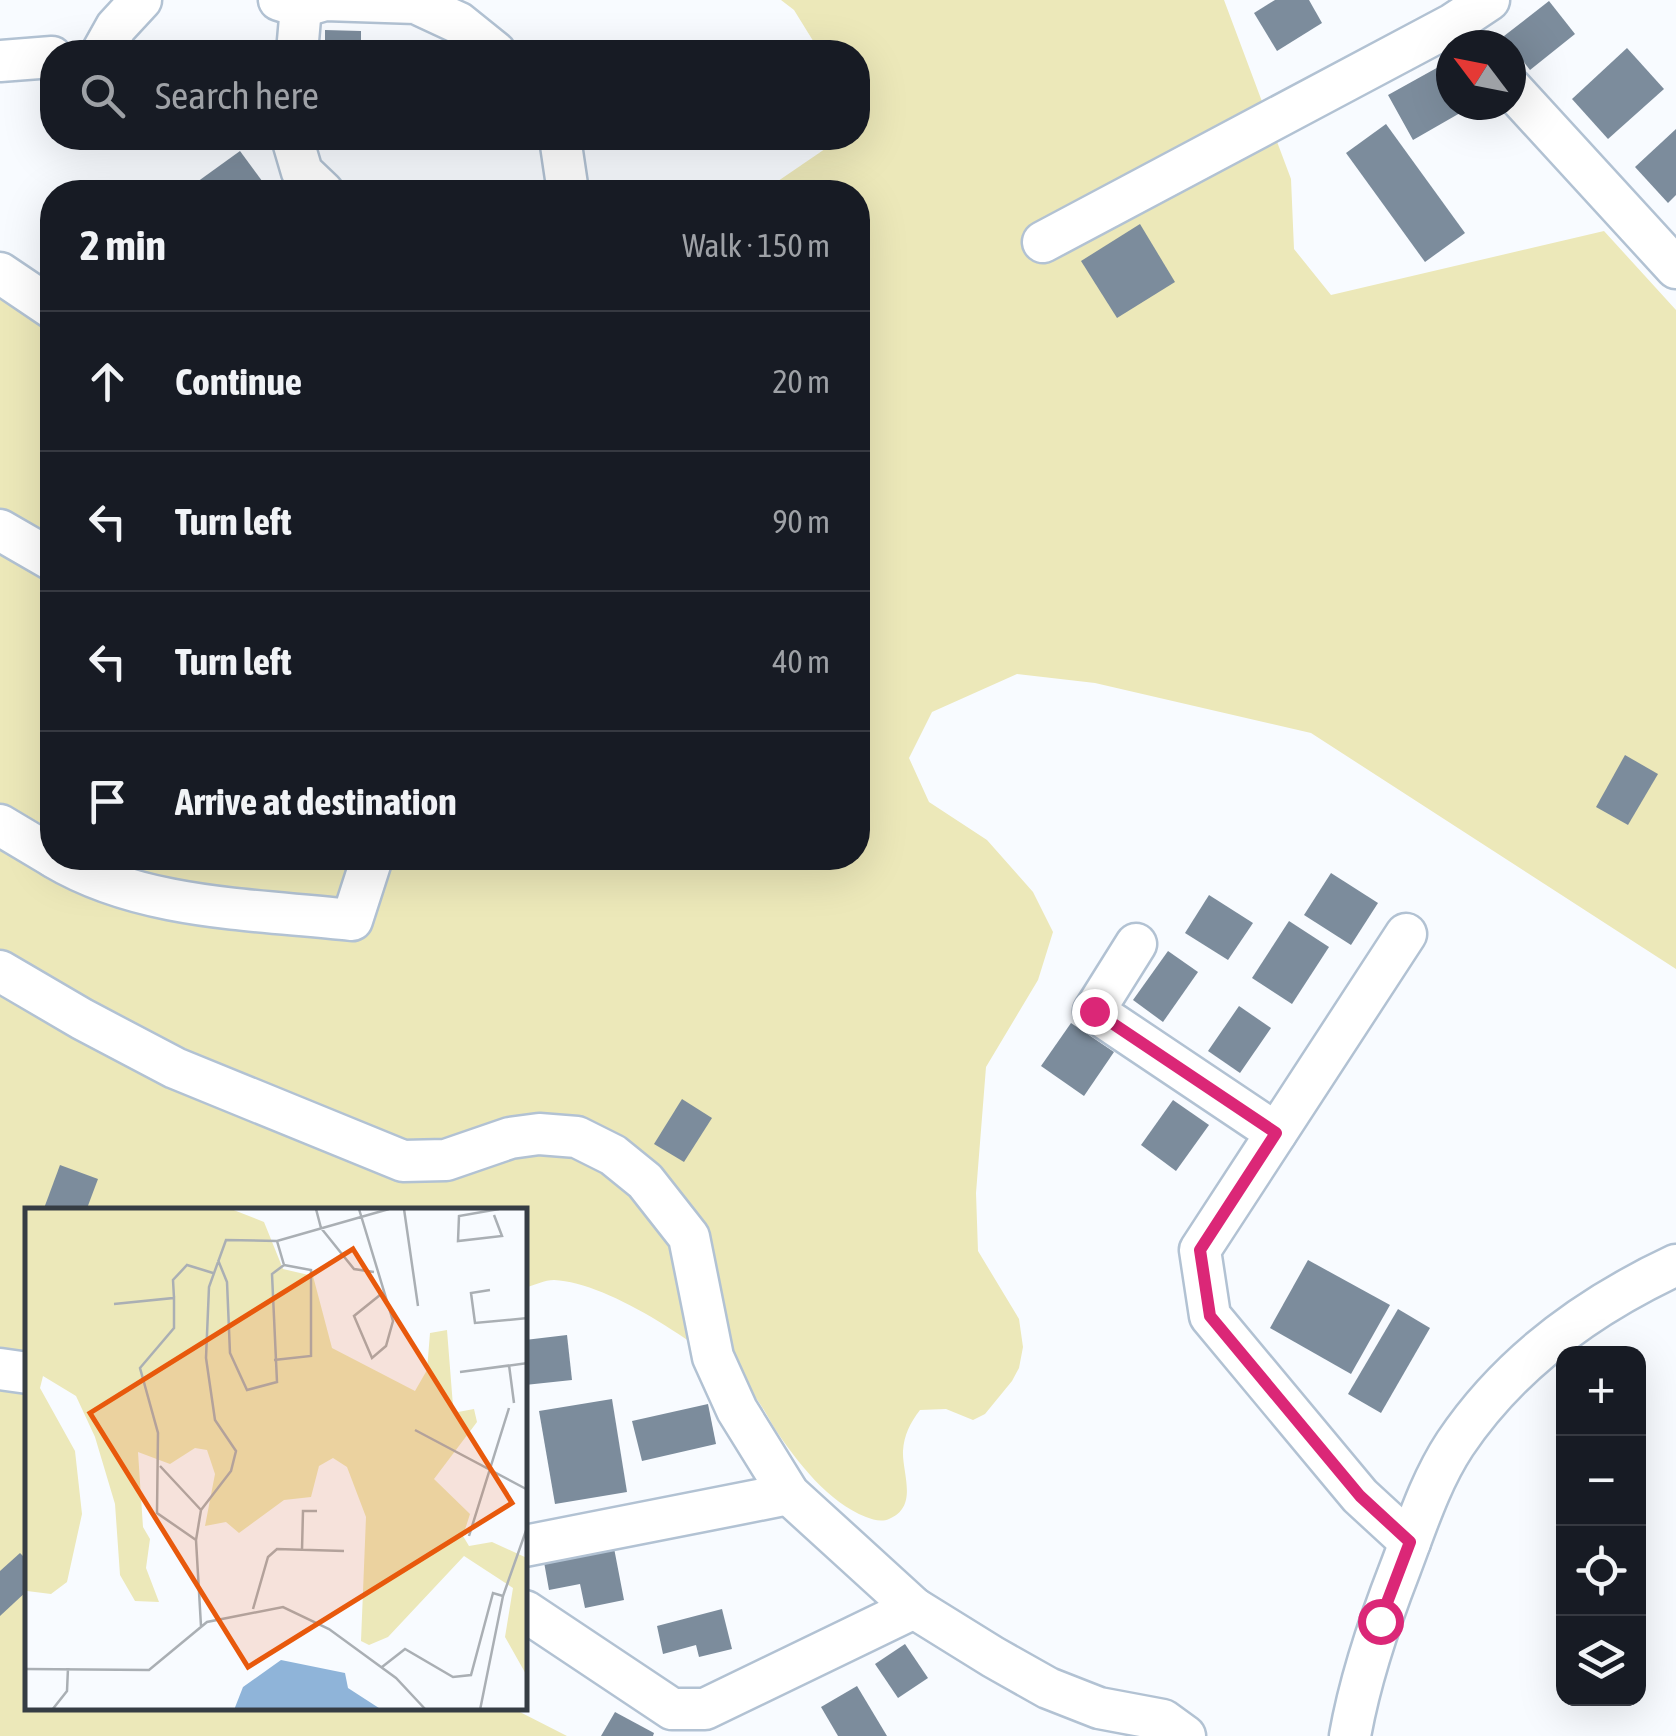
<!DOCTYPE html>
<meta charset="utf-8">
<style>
body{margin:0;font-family:"Asap Condensed",sans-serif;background:#242831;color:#f1f3f6}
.controls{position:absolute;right:30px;bottom:30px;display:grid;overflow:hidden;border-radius:20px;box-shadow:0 10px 40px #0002}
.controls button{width:90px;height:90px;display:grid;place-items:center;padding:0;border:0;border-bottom:2px solid #363941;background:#171b24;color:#f1f3f6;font:50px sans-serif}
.compass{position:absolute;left:1436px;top:30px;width:90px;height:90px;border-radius:50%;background:#171b24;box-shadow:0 10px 40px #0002;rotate:302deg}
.stop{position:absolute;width:30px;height:30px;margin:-22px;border:8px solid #db2777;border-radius:50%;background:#fff}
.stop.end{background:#db2777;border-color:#fff;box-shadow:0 2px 10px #0008}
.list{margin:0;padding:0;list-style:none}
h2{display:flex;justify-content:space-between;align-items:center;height:130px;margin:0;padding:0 40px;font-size:42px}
h2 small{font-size:32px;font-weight:400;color:#9ea1a6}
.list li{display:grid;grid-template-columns:65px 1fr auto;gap:30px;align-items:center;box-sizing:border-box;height:140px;padding:0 40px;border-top:2px solid #363941}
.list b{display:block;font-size:38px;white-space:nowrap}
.list em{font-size:32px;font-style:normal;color:#9ea1a6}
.icon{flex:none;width:55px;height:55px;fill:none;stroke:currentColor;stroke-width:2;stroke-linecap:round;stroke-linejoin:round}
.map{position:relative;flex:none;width:1676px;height:1736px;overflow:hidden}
.search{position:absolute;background:#171b24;box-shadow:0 10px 40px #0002;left:40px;top:40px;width:830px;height:110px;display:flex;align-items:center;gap:25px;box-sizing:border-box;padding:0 35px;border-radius:40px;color:#9ea1a6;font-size:38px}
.panel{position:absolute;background:#171b24;box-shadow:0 10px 40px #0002;left:40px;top:180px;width:830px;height:690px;border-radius:40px}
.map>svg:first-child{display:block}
</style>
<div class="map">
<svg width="1676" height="1736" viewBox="0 0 1676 1736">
<rect width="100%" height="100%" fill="#f8fbff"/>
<path fill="#ece8b9" d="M781,0H1224L1291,179L1294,249L1331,295L1604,231L1676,310V969L1311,733L1095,683L1017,674L932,712L909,758L929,802L987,840L1033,892L1053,932L1038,980L986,1067L976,1193L978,1251L1019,1319L1023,1347L1019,1368L1012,1381L985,1414L973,1420L946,1409L920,1410C910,1423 904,1435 903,1451C902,1473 919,1507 889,1519C882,1522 873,1520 866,1517C828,1502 798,1463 775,1429C767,1416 760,1401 750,1391C711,1351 610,1282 554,1280C545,1280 534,1285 525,1288V1211H28V1708L514,1709L567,1736H0V281L11,269L52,282V858H858V192H762L841,138H858V126L862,122L858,115V52H820L794,10Z"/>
<g fill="#7c8c9c">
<path d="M1275,0H1309L1322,23L1277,51L1254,13Z"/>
<path d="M1549,1L1575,34L1530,70L1504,36Z"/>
<path d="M325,30L361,31V52H325Z"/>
<path d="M1627,48L1664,89L1608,139L1572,99Z"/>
<path d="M1451,60V105H1474L1413,140L1388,95Z"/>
<path d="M1386,124L1465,233L1425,262L1346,153Z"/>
<path d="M1676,129V195L1668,203L1635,167Z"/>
<path d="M240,151L265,185L255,192H205L197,182Z"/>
<path d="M1140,224L1175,282L1117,318L1081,261Z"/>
<path d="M1625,755L1658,774L1628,825L1596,807Z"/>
<path d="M1331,873L1378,903L1351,945L1304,915Z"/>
<path d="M1209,895L1253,923L1228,960L1185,933Z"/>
<path d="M1289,921L1329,947L1292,1004L1252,978Z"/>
<path d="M1168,951L1198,972L1163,1022L1133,1000Z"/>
<path d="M1239,1006L1271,1028L1240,1073L1208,1051Z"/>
<path d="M1071,1023L1114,1052L1084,1096L1041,1066Z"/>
<path d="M682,1099L712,1118L684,1162L654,1144Z"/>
<path d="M1173,1100L1209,1125L1176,1171L1141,1145Z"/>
<path d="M60,1165L98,1179L86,1211H43Z"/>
<path d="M1308,1260L1390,1305L1351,1374L1270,1328Z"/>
<path d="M1398,1309L1430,1328L1381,1413L1348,1394Z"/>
<path d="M567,1335L572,1380L525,1385V1340Z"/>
<path d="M612,1399L627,1492L555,1504L539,1411Z"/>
<path d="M708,1404L716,1444L642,1461L632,1421Z"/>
<path d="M614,1548L624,1600L585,1608L580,1584L549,1590L544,1562Z"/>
<path d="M20,1553L28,1561V1590L0,1616V1571Z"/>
<path d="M722,1609L732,1649L699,1657L696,1645L663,1654L657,1626Z"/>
<path d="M905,1644L928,1678L898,1698L875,1664Z"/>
<path d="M857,1686L887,1736H838L821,1707Z"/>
<path d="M615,1712L654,1733L653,1736H601Z"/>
</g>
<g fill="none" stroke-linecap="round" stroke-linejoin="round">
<defs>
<g id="minor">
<path d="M279,0L301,7L325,0L416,3L459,23L495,52"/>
<path d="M102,52L116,27L141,0"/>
<path d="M297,52L301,7"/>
<path d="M0,61L52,57"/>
<path d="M1511,88L1676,268"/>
<path d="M292,138L302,172L323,192"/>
<path d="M560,138L568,192"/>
<path d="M1043,242L1453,24L1489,0"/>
<path d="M0,273L52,308"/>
<path d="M0,530L52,560"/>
<path d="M0,825L52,856"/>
<path d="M55,858C143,910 253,909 352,920L372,858"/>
<path d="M1406,934L1200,1250L1210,1316L1360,1496L1410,1542"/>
<path d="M1136,944L1094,1011L1276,1133"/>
<path d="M0,971L82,1019L175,1068L403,1161L446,1160L510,1138L539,1134L577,1137L613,1155L645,1181L689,1237L713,1357L737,1410L789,1494L914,1608L993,1657L1048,1688L1099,1708L1163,1720L1185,1736"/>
<path d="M0,1369L28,1373"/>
<path d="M525,1546L789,1494"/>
<path d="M525,1611L672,1709H705L914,1608"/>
<path d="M1350,1736C1360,1679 1379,1623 1400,1569C1416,1527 1430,1482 1455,1444C1510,1362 1588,1306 1676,1265"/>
</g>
</defs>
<use href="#minor" stroke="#b2c2d3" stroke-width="45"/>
<use href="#minor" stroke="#fff" stroke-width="40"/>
</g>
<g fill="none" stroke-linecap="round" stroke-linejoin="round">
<path stroke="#db2777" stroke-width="12" d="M1094,1011L1276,1133L1200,1250L1210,1316L1360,1496L1410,1542L1380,1621"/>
</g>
<g transform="translate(25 1208)">
<rect width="502" height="502" fill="#f8fbff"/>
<path d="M0,1H206L239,14L258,61L288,68L307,140L390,183L402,162L405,125L422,122L428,198L433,204L449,201L452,214L409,271L445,306L438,328L444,338L467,334L502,350V468L480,429L488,380L439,348L363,429L344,437L336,433L341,309L322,259L308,250L294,258L286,289L259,292L214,325L201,314L180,318L190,266L182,242L170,240L145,256L113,244L118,319L125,331L121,360L134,394L110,393L95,367L90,296L70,229L51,188L18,168L15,180L50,243L57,306L42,374L26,386L2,383Z" fill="#ece8b9"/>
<path d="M256,452L320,465L323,480L357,502H209L218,479Z" fill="#8fb4d9"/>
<path fill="none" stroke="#aaafb4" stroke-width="2.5" d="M291,1L296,20L329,61L349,64M334,1L368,113L361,138L347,150L329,108L355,87M379,1L393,98M469,7L477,28L433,33L434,8L474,1M193,52L202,74L205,145L222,182L252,174L247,66L259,57L252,33M465,82L446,85L450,115L503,110M149,90L148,72L162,57L188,65M89,96L149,90V120L115,160L133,225L132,305L171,332M249,152L286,148V62L259,57M484,157L489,195M435,164L503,155M390,222L503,282M135,258L176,302M444,328L484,200M277,342L278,303H292M228,401L243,349L252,341L319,343M176,418L171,332L176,302L206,263L211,243L190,212L181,150L184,79L201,32L252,33L364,1M357,459L380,441L428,469L446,467L468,385L478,388M0,461L124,462L182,414L258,399L304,421L371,470L401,502M27,502L42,483L43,460M455,502L478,388L503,317"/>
<path fill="#e8590c" fill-opacity="0.15" stroke="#e8590c" stroke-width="5" d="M328,41L487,295L223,459L65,205Z"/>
<rect width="502" height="502" fill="none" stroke="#363d44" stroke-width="5"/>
</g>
</svg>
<div class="controls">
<button>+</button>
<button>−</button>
<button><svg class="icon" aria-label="locate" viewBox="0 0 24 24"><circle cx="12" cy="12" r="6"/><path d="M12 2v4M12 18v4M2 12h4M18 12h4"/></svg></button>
<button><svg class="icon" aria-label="layers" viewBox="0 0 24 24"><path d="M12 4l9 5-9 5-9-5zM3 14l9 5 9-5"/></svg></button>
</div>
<svg class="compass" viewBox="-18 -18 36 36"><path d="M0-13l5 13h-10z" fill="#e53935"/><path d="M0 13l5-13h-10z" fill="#9ea1a6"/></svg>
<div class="stop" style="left:1380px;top:1621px"></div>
<div class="stop end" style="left:1094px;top:1011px"></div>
<div class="search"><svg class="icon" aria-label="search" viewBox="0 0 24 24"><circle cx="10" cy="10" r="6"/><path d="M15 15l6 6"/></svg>Search here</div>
<section class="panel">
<h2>2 min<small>Walk · 150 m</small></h2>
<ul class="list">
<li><svg class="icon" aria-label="ahead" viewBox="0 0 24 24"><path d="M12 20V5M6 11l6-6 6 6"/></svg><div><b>Continue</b></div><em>20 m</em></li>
<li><svg class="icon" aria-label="left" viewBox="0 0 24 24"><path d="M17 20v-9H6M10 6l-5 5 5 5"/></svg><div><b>Turn left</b></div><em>90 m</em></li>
<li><svg class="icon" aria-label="left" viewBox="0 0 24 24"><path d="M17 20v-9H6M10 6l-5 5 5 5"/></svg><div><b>Turn left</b></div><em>40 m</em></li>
<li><svg class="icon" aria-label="arrive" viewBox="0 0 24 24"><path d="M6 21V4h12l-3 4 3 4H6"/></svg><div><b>Arrive at destination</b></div></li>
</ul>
</section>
</div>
